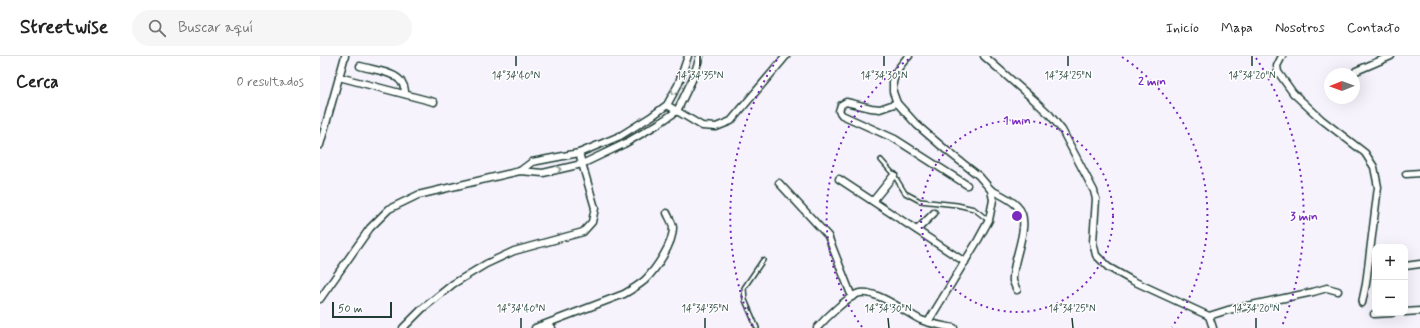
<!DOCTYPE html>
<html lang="es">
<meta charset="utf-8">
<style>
body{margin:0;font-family:Mynerve,sans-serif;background:#f6f6f6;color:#222}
.controls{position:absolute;right:12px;bottom:12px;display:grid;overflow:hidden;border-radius:8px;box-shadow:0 4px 16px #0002}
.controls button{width:36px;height:36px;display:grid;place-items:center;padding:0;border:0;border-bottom:1px solid #e0e0e0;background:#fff;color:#222;font:20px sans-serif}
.compass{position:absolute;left:1004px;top:12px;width:36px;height:36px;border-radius:50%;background:#fff;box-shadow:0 4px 16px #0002;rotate:269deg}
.scale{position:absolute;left:12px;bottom:10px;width:60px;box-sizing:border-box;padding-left:4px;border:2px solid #1f3d34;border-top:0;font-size:11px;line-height:14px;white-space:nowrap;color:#1f3d34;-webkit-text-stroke:3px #fff;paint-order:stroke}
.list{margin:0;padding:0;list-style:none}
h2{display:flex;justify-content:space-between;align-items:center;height:52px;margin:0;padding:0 16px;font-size:17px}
h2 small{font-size:13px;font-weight:400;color:#767676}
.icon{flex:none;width:22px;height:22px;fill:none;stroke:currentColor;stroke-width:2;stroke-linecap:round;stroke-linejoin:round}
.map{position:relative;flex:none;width:1100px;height:272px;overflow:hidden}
header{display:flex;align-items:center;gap:24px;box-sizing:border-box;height:56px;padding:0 20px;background:#fff;border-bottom:1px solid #e0e0e0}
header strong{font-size:19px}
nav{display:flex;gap:22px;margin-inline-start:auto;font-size:14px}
.search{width:280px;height:36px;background:#f6f6f6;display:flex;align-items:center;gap:10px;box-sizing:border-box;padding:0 14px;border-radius:22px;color:#767676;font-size:15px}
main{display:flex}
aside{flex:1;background:#fff}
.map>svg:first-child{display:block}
</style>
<header>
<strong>Streetwise</strong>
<div class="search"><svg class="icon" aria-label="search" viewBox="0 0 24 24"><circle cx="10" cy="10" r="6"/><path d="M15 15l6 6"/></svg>Buscar aquí</div>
<nav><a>Inicio</a><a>Mapa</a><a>Nosotros</a><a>Contacto</a></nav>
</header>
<main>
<aside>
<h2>Cerca<small>0 resultados</small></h2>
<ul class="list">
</ul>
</aside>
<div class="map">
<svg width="1100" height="272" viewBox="0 0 1100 272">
<rect width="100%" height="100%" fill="#f6f3fd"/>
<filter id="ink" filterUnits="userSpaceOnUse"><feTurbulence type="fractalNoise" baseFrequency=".025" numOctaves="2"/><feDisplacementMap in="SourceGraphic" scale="8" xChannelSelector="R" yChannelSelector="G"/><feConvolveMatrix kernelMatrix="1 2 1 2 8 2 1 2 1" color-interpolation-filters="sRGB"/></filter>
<g filter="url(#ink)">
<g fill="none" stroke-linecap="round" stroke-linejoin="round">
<defs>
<g id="lane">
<path d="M561,104L574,119L585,137L600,145L637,149L654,153L668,164"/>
<path d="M437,272L425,244L424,232L443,204"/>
</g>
<g id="street">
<path d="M589,0L585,4L577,14L573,26V36L577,47L597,69L626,94L659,120L671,134L673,144L669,164L658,184L608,266"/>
<path d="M664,0L713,43L730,59L742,74L774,135L776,143L773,186L776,199L788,211L811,224L889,260L908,254L993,236L1007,232L1018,235"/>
<path d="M962,0L957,10L958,16L973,37L1001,63L1045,97L1054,111L1058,131L1046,228L1042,247"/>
<path d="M40,10C57,15 86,16 85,38"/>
<path d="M1036,15L1071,0"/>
<path d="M19,21L114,46"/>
<path d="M577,47L560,53L551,52L526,46L521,49L519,55L522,59L575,83L647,129"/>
<path d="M347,49L382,70L396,71L411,65L466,0"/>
<path d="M0,89L25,0"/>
<path d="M200,115L212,106L259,97L300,80L332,60L347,49L358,29L368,0"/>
<path d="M1086,118L1100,117"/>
<path d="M519,123L645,206"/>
<path d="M459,127L508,180L532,241"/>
<path d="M671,134C679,138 691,143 697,150C714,166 691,204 693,225C694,228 695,231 697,234"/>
<path d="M553,145L574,119"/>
<path d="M597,174L614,157"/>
<path d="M1085,210L1100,208"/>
<path d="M0,243L50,172L69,153L98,139L200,115L223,117L262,108L304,88L338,68L357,55L373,22L380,0"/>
<path d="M1085,256L1100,255"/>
<path d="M1054,258L1072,257"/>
<path d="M889,260L893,272"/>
<path d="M220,270L232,272"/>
<path d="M83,272L102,253L133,228L166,208L194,195L263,176L272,166L275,152L259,97"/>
<path d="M215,272L304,238C311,234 318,230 325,224C336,213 353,188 353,172C353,167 349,162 347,157"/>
<path d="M497,272C505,263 529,239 540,237C557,234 585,256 601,264C611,268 623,270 634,272"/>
</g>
</defs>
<use href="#lane" stroke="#1f3d34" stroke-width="6"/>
<use href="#street" stroke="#1f3d34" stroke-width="9"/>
<use href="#lane" stroke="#fff" stroke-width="3"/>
<use href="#street" stroke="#fff" stroke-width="6"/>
</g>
<defs><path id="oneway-chevron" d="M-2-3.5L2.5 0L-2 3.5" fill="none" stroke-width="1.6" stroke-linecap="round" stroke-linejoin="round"/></defs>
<g stroke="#8f9e9a">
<use href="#oneway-chevron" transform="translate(354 36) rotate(118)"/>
<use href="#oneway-chevron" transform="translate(239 113) rotate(-13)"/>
</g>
</g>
<path fill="none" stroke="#1f3d34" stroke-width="1.5" d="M196,0V10M380,0V10M564,0V10M748,0V10M932,0V10M201,262V272M385,262V272M568,262L569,272M752,262L753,272M936,262V272"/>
<g fill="none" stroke="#7b2cbf" stroke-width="2" stroke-dasharray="2 4">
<circle cx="697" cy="160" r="96"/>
<path d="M542 271A191 191 0 0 1 592 1M802 1A191 191 0 0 1 852 271"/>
<path d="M432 270A287 287 0 0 1 458 2M936 2A287 287 0 0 1 962 270"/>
</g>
<g font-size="10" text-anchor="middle" fill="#1f3d34" stroke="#fff" stroke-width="3" stroke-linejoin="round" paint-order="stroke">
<text x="196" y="23">14°34'40"N</text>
<text x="380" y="23">14°34'35"N</text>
<text x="564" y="23">14°34'30"N</text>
<text x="748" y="23">14°34'25"N</text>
<text x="932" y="23">14°34'20"N</text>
<text x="201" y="256">14°34'40"N</text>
<text x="385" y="256">14°34'35"N</text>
<text x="568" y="256">14°34'30"N</text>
<text x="752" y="256">14°34'25"N</text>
<text x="936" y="256">14°34'20"N</text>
</g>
<circle cx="697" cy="160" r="6" fill="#7b2cbf" stroke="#fff" stroke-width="2"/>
<g font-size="12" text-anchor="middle" font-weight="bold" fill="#7b2cbf" stroke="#fff" stroke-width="3" stroke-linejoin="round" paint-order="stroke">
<text x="832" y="29">2 min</text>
<text x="697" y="68">1 min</text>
<text x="984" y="164">3 min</text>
</g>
</svg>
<div class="controls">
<button>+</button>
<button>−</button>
</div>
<svg class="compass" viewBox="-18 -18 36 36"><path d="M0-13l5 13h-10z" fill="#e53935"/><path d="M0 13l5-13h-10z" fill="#767676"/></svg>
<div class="scale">50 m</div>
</div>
</main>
